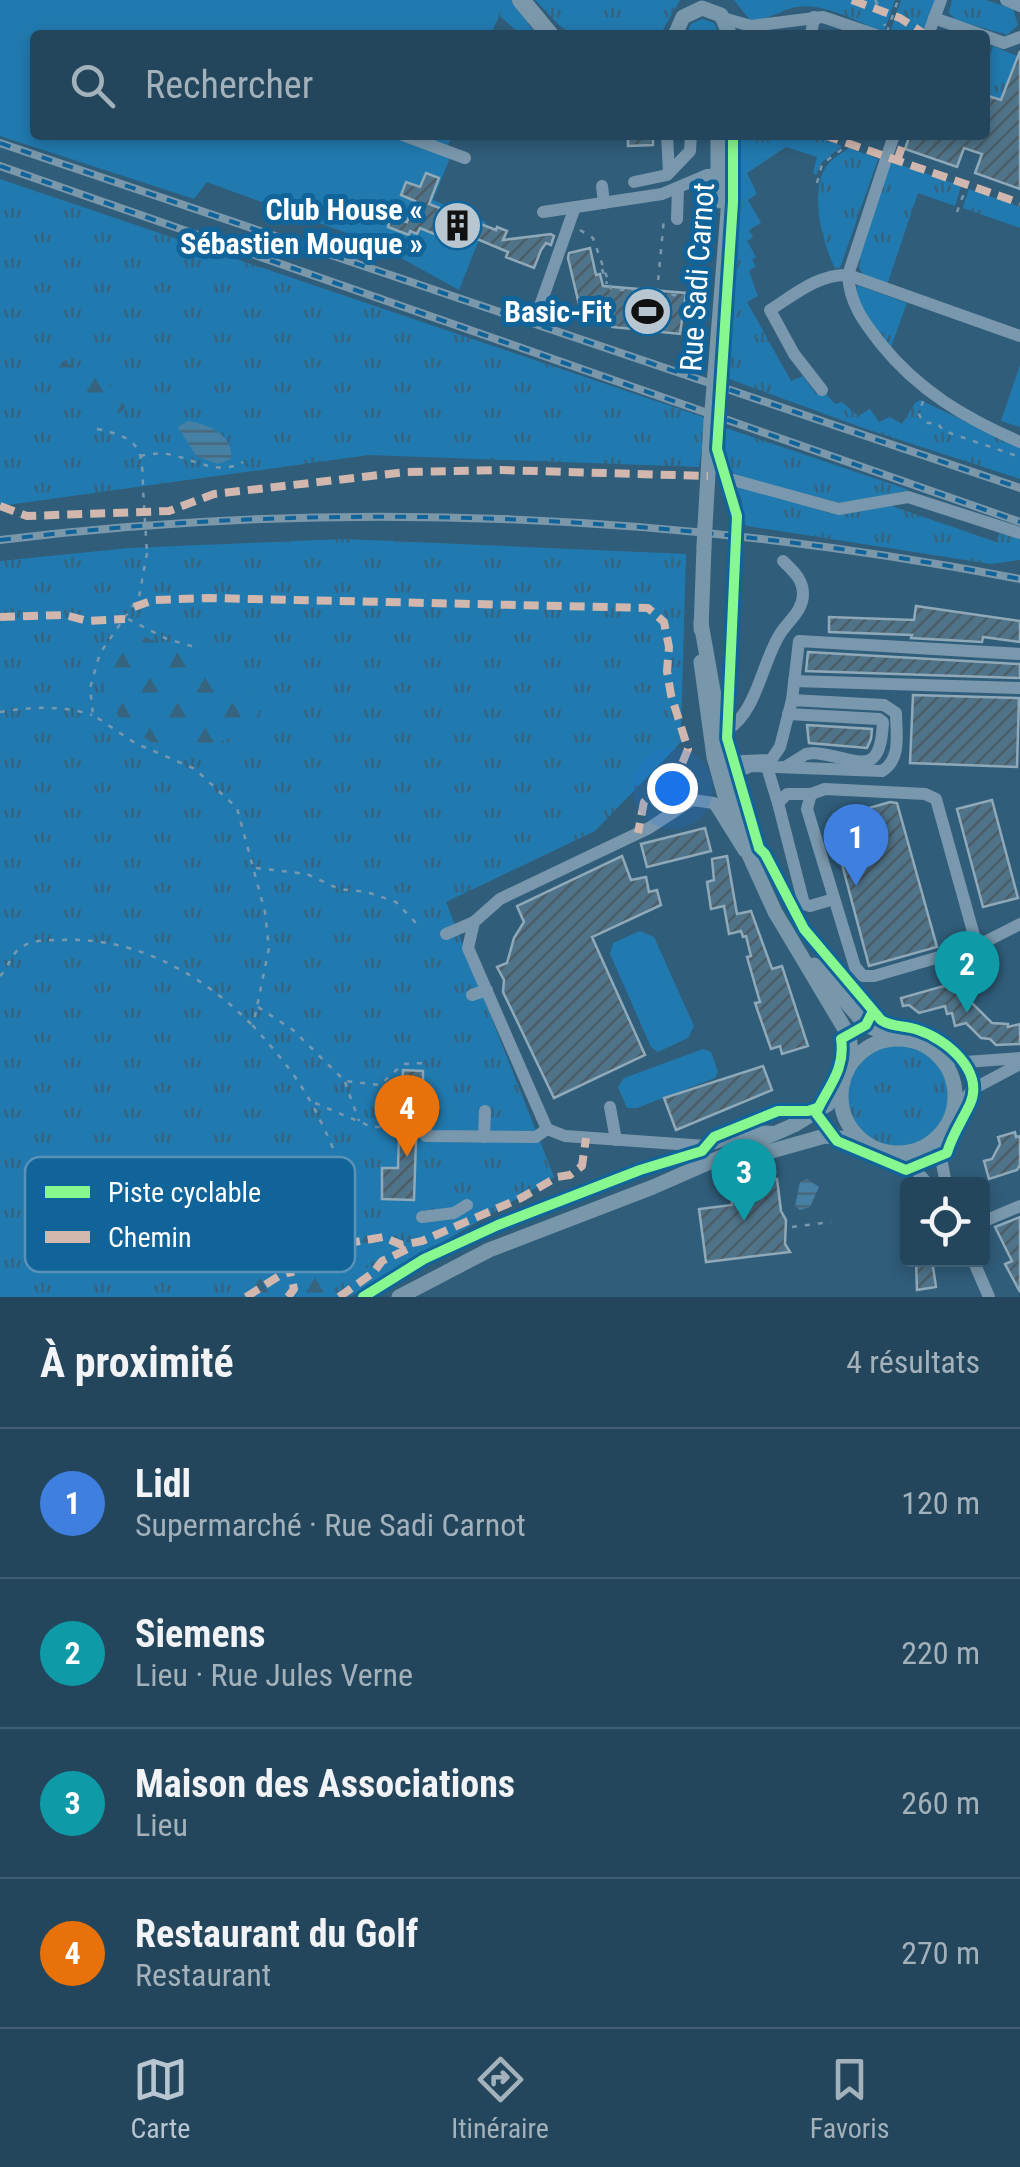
<!DOCTYPE html>
<html lang="fr">
<meta charset="utf-8">
<style>
body{margin:0;font-family:"Roboto Condensed",sans-serif;background:#2c4d62;color:#f1f3f6}
.controls{position:absolute;right:30px;bottom:30px;display:grid;overflow:hidden;border-radius:10px;box-shadow:0 5px 15px #0003}
.controls button{width:90px;height:90px;display:grid;place-items:center;padding:0;border:0;border-bottom:2px solid #415e72;background:#24465c;color:#f1f3f6;font:50px sans-serif}
.you{position:absolute;left:672px;top:788px;width:35px;height:35px;margin:-25px;border:8px solid #fff;border-radius:50%;background:#1a73e8;box-shadow:0 0 0 15px #1a73e833}
.badge{display:grid;place-items:center;width:65px;height:65px;border-radius:50%;background:#b7c6d0;color:#fff;font-size:32px;font-weight:700}
.pin{position:absolute;translate:-50% -82px;filter:drop-shadow(0 2px 5px #0008)}
.pin::after{content:'';position:absolute;top:52px;width:35px;height:30px;background:inherit;clip-path:polygon(0 0,100% 0,50% 100%)}
.list{margin:0;padding:0;list-style:none}
h2{display:flex;justify-content:space-between;align-items:center;height:130px;margin:0;padding:0 40px;font-size:42px}
h2 small{font-size:32px;font-weight:400;color:#a3b1bb}
.list li{display:grid;grid-template-columns:65px 1fr auto;gap:30px;align-items:center;box-sizing:border-box;height:150px;padding:0 40px;border-top:2px solid #415e72}
.list b{display:block;font-size:38px;white-space:nowrap}
.list p{margin:0;font-size:32px;white-space:nowrap;color:#a3b1bb}
.list em{font-size:32px;font-style:normal;color:#a3b1bb}
.icon{flex:none;width:55px;height:55px;fill:none;stroke:currentColor;stroke-width:2;stroke-linecap:round;stroke-linejoin:round}
.map{position:relative;flex:none;width:1020px;height:1297px;overflow:hidden}
.search{position:absolute;background:#24465c;box-shadow:0 5px 15px #0003;left:30px;right:30px;top:30px;height:110px;display:flex;align-items:center;gap:25px;box-sizing:border-box;padding:0 35px;border-radius:10px;color:#a3b1bb;font-size:38px}
.sheet{height:730px;background:#24465c}
nav{display:flex;justify-content:space-around;align-items:center;box-sizing:border-box;height:140px;border-top:2px solid #415e72;background:#24465c;font-size:28px;color:#a3b1bb}
nav a{display:grid;justify-items:center;gap:5px}
nav .on{color:#b7c6d0}
.map>svg:first-child{display:block}
</style>
<div class="map">
<svg width="1020" height="1297" viewBox="0 0 1020 1297">
<defs>
<pattern id="grass-tufts" width="24" height="20" patternUnits="userSpaceOnUse" patternTransform="scale(2.5)"><rect width="24" height="20" fill="#217aaf"/><path d="M3 7l-1-3M5 7V3M7 7l1-3M15 17l-1-3M17 17v-4M19 17l1-3" fill="none" stroke="#36637e"/></pattern>
<pattern id="forest-firs" width="22" height="20" patternUnits="userSpaceOnUse" patternTransform="scale(2.5)"><rect width="22" height="20" fill="#217aaf"/><path d="M5 1l3.5 6h-7zM16 11l3.5 6h-7z" fill="#36637e"/></pattern>
<pattern id="water-rules" width="6" height="5" patternUnits="userSpaceOnUse" patternTransform="scale(2.5)"><rect width="6" height="5" fill="#4680a4"/><path d="M0 2.5h6" fill="none" stroke="#49697c"/></pattern>
<pattern id="building-hatch" width="6" height="6" patternUnits="userSpaceOnUse" patternTransform="scale(2.5)"><rect width="6" height="6" fill="#4f748a"/><path d="M-1 1l2-2M0 6l6-6M5 7l2-2" fill="none" stroke="#4d5c65"/></pattern>
</defs>
<rect width="100%" height="100%" fill="#305d7a"/>
<g fill="url(#grass-tufts)">
<path d="M467,0H514L531,28L540,35H521L500,16L494,26Z"/>
<path d="M535,0H680L660,35H574L560,26Z"/>
<path d="M734,0H895L884,32C859,23 824,2 797,7C778,11 773,19 750,20Z"/>
<path d="M901,0H936L923,35L890,33Z"/>
<path d="M952,0H986L1013,9L1018,25L1007,35L956,20L949,13Z"/>
<path d="M702,19L714,23L720,35H686L691,24Z"/>
<path d="M993,46L1017,56L1001,101L985,95L988,76L985,70Z"/>
<path d="M736,135H811L842,146L821,163L816,175L813,173L817,157L786,147L747,173L757,194L748,200L761,223L749,230L753,237L747,241L756,257L752,260L756,266L749,271L758,296L747,302L791,381L803,376L816,394H826L835,404L842,402L858,416L870,409L879,422L890,417L902,424L915,403L920,400L1020,447V479L866,429L724,377L736,214Z"/>
<path d="M849,148L878,159L840,268H835C822,242 807,186 830,162C835,157 843,152 849,148Z"/>
<path d="M890,161L961,186L955,206L918,193L887,285L864,277L855,259Z"/>
<path d="M0,179L706,418L699,467L369,455L0,506Z"/>
<path d="M969,189L1020,207V228L963,208Z"/>
<path d="M857,285L907,303L891,347C876,329 855,311 857,285Z"/>
<path d="M1020,365V427L1001,421Z"/>
<path d="M720,426L909,490L845,504L736,476L722,456Z"/>
<path d="M735,483L829,513L886,504L996,542L1000,532L1020,538V560L991,564L747,526L744,524L742,501Z"/>
<path d="M344,539L686,554L681,727L683,740L595,831L446,902L554,1177L349,1297H0V561L129,548Z"/>
<circle cx="898" cy="1096" r="50"/>
</g>
<g fill="url(#forest-firs)">
<path d="M57,361L65,362L118,391L128,404L120,413C95,411 60,397 47,374Z"/>
<path d="M132,633L203,657L209,673L241,680L262,704C259,711 257,719 252,725C236,739 200,750 179,750C156,750 119,725 111,704C105,688 106,674 106,658Z"/>
<path d="M335,1222L392,1247L323,1297H235Z"/>
</g>
<g fill="#217aaf">
<path d="M0,0H500L502,6L491,35H35V135H452L447,148H454L433,200L486,222L459,290L374,243L207,182L194,199L0,136Z"/>
<path d="M640,931L654,937L694,1026L688,1038L658,1052L651,1047L610,954L613,943Z"/>
<path d="M703,1049L711,1052L718,1072L715,1078L637,1108H627L618,1087L624,1078Z"/>
</g>
<g fill="url(#water-rules)">
<path d="M188,421C209,424 234,436 231,459L218,464L196,456L178,427Z"/>
<path d="M807,1179L819,1187L810,1207L800,1210L795,1206L800,1182Z"/>
</g>
<g fill="url(#building-hatch)" stroke="#8fa9b9" stroke-width="2.5">
<path d="M1020,51V189L975,173L982,154L964,148L957,167L905,149L910,135H985V95L1001,100Z"/>
<path d="M628,135H653V145L628,146Z"/>
<path d="M426,173L439,178L429,204L496,230L497,227L507,231L503,240L551,234L554,236L551,245L546,243L541,250L534,268L506,257L508,252L451,228L447,239L420,228L417,234L410,231L409,235L388,227L392,216L407,222L415,201L401,195L406,182L420,187Z"/>
<path d="M590,248L596,275L600,274L603,286L686,293L680,334L612,327L614,306L581,313L568,258L569,253Z"/>
<path d="M916,606L1020,621V642L983,637L982,642L911,638L912,635L829,632V617L914,620Z"/>
<path d="M808,652L1020,664V678L806,671Z"/>
<path d="M913,695L1019,698L1017,767L910,763Z"/>
<path d="M807,725L872,729L871,739L867,748L809,743Z"/>
<path d="M992,800L1018,898L983,907L957,809Z"/>
<path d="M890,802L897,803L937,947L869,966L830,819Z"/>
<path d="M705,828L711,851L647,867L641,844Z"/>
<path d="M622,856L631,880L646,877L649,892L657,890L661,905L592,937L645,1055L554,1098L503,992L504,980L497,967L507,963L514,938L524,922L517,906Z"/>
<path d="M727,856L737,914L751,911L772,969L782,966L808,1046L782,1054L780,1046L771,1049L755,1003L760,1002L747,957L751,956L746,936L743,937L741,931L729,934L724,906L711,909L707,882L714,880L712,859Z"/>
<path d="M965,980L972,1003L992,1023L1008,1024V1027L1020,1024V1044L996,1045L990,1039L981,1038L966,1023L955,1026L952,1013L947,1014L945,1006L919,1013L909,1005L903,1006L901,998Z"/>
<path d="M763,1066L772,1090L676,1130L664,1098Z"/>
<path d="M403,1070L423,1071V1101L417,1110L414,1200L382,1199V1168H398L399,1133H405V1111H389L390,1095H402Z"/>
<path d="M1015,1132L1016,1137L1020,1136V1165L1017,1170L989,1179L984,1161L992,1159L1000,1144L998,1137Z"/>
<path d="M777,1179L781,1211L786,1220L785,1244L790,1252L706,1262L699,1209L732,1205L731,1191H740L739,1184Z"/>
<path d="M1020,1217V1292L1005,1264L1012,1261L995,1227Z"/>
<path d="M916,1260H932L936,1287L917,1290Z"/>
</g>
<g fill="none" stroke-linecap="round" stroke-linejoin="round">
<g stroke="#7a98ad" stroke-width="2.5" stroke-dasharray="5 8" stroke-linecap="butt">
<path d="M875,0L882,11L885,26"/>
<path d="M887,32L898,0"/>
<path d="M817,183L822,164L849,144L852,135"/>
<path d="M957,212L967,185"/>
<path d="M580,230L593,238L611,289L683,296"/>
<path d="M602,269L607,284"/>
<path d="M657,293L664,218"/>
<path d="M923,401L919,415L925,423H937L944,431L1020,457"/>
<path d="M97,429C151,440 140,456 144,505"/>
<path d="M140,456C151,454 161,452 172,455C196,460 219,476 243,462"/>
<path d="M147,553L139,597L100,653L90,688L93,715L135,743L195,769L237,808L265,912L269,948L253,1026C293,1070 309,1093 333,1148"/>
<path d="M128,619L167,639L198,648"/>
<path d="M0,712C30,707 63,705 92,715"/>
<path d="M256,868L307,874L339,889L367,892L396,902L416,923"/>
<path d="M0,976C9,967 11,953 23,946C34,940 48,940 61,940C134,936 202,974 252,1025"/>
<path d="M258,1007L293,1030L345,1081L380,1085L403,1064L425,1063"/>
<path d="M345,1082L359,1121"/>
<path d="M315,1103L372,1127H412"/>
<path d="M792,1227L831,1222"/>
</g>
<g stroke="#7a98ad" stroke-width="12">
<path d="M1006,0L1020,6"/>
<path d="M723,18L751,26L823,17L876,35"/>
<path d="M934,18L982,35"/>
<path d="M811,35L814,17"/>
<path d="M928,35L941,0"/>
<path d="M985,36L1004,43L1020,37"/>
<path d="M403,135L465,158"/>
<path d="M667,135L669,173"/>
<path d="M894,135L848,275C850,304 863,321 881,344C919,391 965,418 1020,442"/>
<path d="M634,182L667,175L690,151L691,135"/>
<path d="M602,186L604,203"/>
<path d="M543,212L662,194L707,175L727,174"/>
<path d="M677,219L678,188"/>
<path d="M541,303L575,207"/>
<path d="M822,390L794,354L770,310C794,295 818,274 848,275L1020,336"/>
<path d="M726,478L839,509L908,497L1020,533"/>
<path d="M794,681L1020,688"/>
<path d="M792,700L799,641L1020,654"/>
<path d="M719,730H727C757,712 762,662 780,634C788,621 803,611 803,594C803,579 793,571 783,561"/>
<path d="M718,762L771,760L780,747L792,700L884,705L896,713C896,733 902,759 882,771L751,766L724,778"/>
<path d="M767,767L778,803"/>
<path d="M785,767L806,754L814,753C857,757 880,782 883,722L879,719L788,714"/>
<path d="M811,794H787L778,803L804,904L810,906L834,899"/>
<path d="M744,851L714,803L692,800L649,828L500,899L474,922L468,948L547,1129L565,1136L706,1146L752,1131L777,1132"/>
<path d="M446,934L474,922"/>
<path d="M977,946L936,799L925,794L825,789L811,794L807,809L855,967L863,976H874L977,946L1020,924"/>
<path d="M472,995L487,990"/>
<path d="M935,1052L965,1062L1020,1058"/>
<path d="M610,1107L616,1140"/>
<path d="M427,1110L426,1136L536,1137L547,1129"/>
<path d="M952,1114L973,1089L1020,1064"/>
<path d="M484,1137L485,1111"/>
<path d="M890,1152L909,1163L928,1184"/>
<path d="M946,1184L940,1153L948,1124"/>
<path d="M422,1217L454,1213L467,1205"/>
<path d="M987,1220L1020,1206"/>
<path d="M973,1260L989,1297"/>
</g>
<g stroke="#7897aa" stroke-width="15">
<path d="M675,35L683,17L702,8L721,15L730,35"/>
<path d="M718,135V201"/>
<path d="M715,374L728,211L729,135"/>
<path d="M705,526L711,422"/>
<path d="M701,623L725,758L745,846L775,912L849,1036L851,1050L847,1071"/>
<path d="M701,629L704,547"/>
<path d="M701,662L714,757L733,825"/>
<path d="M814,965L866,1025L895,1038"/>
<circle cx="898" cy="1096" r="57"/>
<path d="M733,1162L825,1136L861,1141"/>
<path d="M399,1297L489,1250L653,1187L794,1125L828,1104L843,1082"/>
</g>
<path stroke="#7b98ab" stroke-width="18" d="M521,0L550,35"/>
<defs>
<g id="rail">
<path d="M0,143L1020,488"/>
<path d="M0,166L1020,522"/>
<path d="M0,540C338,498 686,514 1020,579"/>
</g>
</defs>
<use href="#rail" stroke="#7b98ab" stroke-width="8"/>
<use href="#rail" stroke="#10649a" stroke-width="4" stroke-dasharray="11" stroke-linecap="butt"/>
<path stroke="#7a98ad" stroke-width="2.5" stroke-dasharray="5 8" stroke-linecap="butt" d="M144,505L147,553"/>
<g stroke="#7897aa" stroke-width="15">
<path d="M711,422L715,374"/>
<path d="M704,547L705,526"/>
</g>
<g stroke="#d1b7ad" stroke-width="8" stroke-dasharray="15 8" stroke-linecap="butt">
<path d="M852,0L900,18L926,35"/>
<path d="M824,135L1020,203"/>
<path d="M897,161L906,135"/>
<path d="M0,506L27,516L169,511L214,494L406,472L500,470L708,476"/>
<path d="M134,607L154,600L209,598L648,608L664,622L669,647L667,671L671,695L688,749L680,769L644,802L638,833"/>
<path d="M0,617L65,615L88,621L125,619"/>
<path d="M246,1297L279,1276L311,1250L383,1237L402,1245L422,1241L521,1198L557,1177L570,1175L582,1166L586,1138"/>
<path d="M288,1297L294,1289L289,1268"/>
<path d="M339,1297L373,1273L382,1261L412,1247"/>
</g>
<defs>
<g id="cycleway">
<path d="M733,135V202L717,449L737,516L727,738L759,848L765,854L804,929L881,1020C893,1028 905,1025 918,1030C946,1039 985,1071 970,1104C962,1121 952,1135 947,1153L906,1170L837,1141L816,1113C827,1088 846,1070 841,1039L866,1025L872,1013"/>
<path d="M363,1297L424,1259L498,1225L640,1170L702,1151L714,1137L778,1111H808L817,1108"/>
</g>
</defs>
<use href="#cycleway" stroke="#10649a" stroke-width="16"/>
<use href="#cycleway" stroke="#87f88f" stroke-width="10"/>
</g>
<defs>
<symbol id="building-disc" viewBox="-11 -11 22 22"><circle r="9.5" fill="#b7c6d0" stroke="#10649a"/><path d="M-4-6H4V6H1V3H-1V6H-4ZM-2.5-4.3h1.7v1.8h-1.7ZM.8-4.3h1.7v1.8H.8ZM-2.5-1h1.7V.8h-1.7ZM.8-1h1.7V.8H.8Z" fill="#111"/></symbol>
<symbol id="stadium-disc" viewBox="-11 -11 22 22"><circle r="9.5" fill="#b7c6d0" stroke="#10649a"/><path d="M0-5a6.5 5 0 1 0 0 10a6.5 5 0 1 0 0-10ZM-3.5-1.8h7v3.6h-7Z" fill="#111"/></symbol>
</defs>
<g fill-rule="evenodd">
<use href="#building-disc" x="430" y="198" width="55" height="55"/>
<use href="#stadium-disc" x="620" y="284" width="55" height="55"/>
</g>
<g text-anchor="middle" dominant-baseline="central" stroke-width="10" stroke-linejoin="round" paint-order="stroke">
<g font-size="30" font-weight="bold" fill="#fff" stroke="#10649a" text-anchor="end">
<text x="423" y="209">Club House «<tspan x="423" dy="34">Sébastien Mouque »</tspan></text>
<text x="612" y="311">Basic-Fit</text>
</g>
<g font-size="30" fill="#fff" stroke="#10649a">
<text transform="translate(697 277) rotate(-86)">Rue Sadi Carnot</text>
</g>
</g>
<rect x="25" y="1157" width="330" height="115" rx="15" fill="#10649a" stroke="#5892b8" stroke-width="2.5"/>
<rect x="45" y="1186" width="45" height="12" fill="#87f88f"/>
<rect x="45" y="1231" width="45" height="12" fill="#d1b7ad"/>
<g font-size="28" fill="#fff">
<text x="108" y="1202">Piste cyclable</text>
<text x="108" y="1247">Chemin</text>
</g>
</svg>
<div class="controls">
<button><svg class="icon" aria-label="locate" viewBox="0 0 24 24"><circle cx="12" cy="12" r="6"/><path d="M12 2v4M12 18v4M2 12h4M18 12h4"/></svg></button>
</div>
<div class="you"></div>
<div class="pin badge" style="left:856px;top:886px;background:#3f7fe0">1</div>
<div class="pin badge" style="left:967px;top:1013px;background:#0f9aa8">2</div>
<div class="pin badge" style="left:744px;top:1221px;background:#0f9aa8">3</div>
<div class="pin badge" style="left:407px;top:1157px;background:#e8710a">4</div>
<div class="search"><svg class="icon" aria-label="search" viewBox="0 0 24 24"><circle cx="10" cy="10" r="6"/><path d="M15 15l6 6"/></svg>Rechercher</div>
</div>
<section class="sheet">
<h2>À proximité<small>4 résultats</small></h2>
<ul class="list">
<li><span class="badge" style="background:#3f7fe0">1</span><div><b>Lidl</b><p>Supermarché · Rue Sadi Carnot</p></div><em>120 m</em></li>
<li><span class="badge" style="background:#0f9aa8">2</span><div><b>Siemens</b><p>Lieu · Rue Jules Verne</p></div><em>220 m</em></li>
<li><span class="badge" style="background:#0f9aa8">3</span><div><b>Maison des Associations</b><p>Lieu</p></div><em>260 m</em></li>
<li><span class="badge" style="background:#e8710a">4</span><div><b>Restaurant du Golf</b><p>Restaurant</p></div><em>270 m</em></li>
</ul>
</section>
<nav>
<a class="on"><svg class="icon" aria-label="map" viewBox="0 0 24 24"><path d="M3 6l6-2 6 2 6-2v14l-6 2-6-2-6 2zM9 4v14M15 6v14"/></svg>Carte</a>
<a><svg class="icon" aria-label="directions" viewBox="0 0 24 24"><path d="M12 3l9 9-9 9-9-9zM9 14v-3h6M13 9l2 2-2 2"/></svg>Itinéraire</a>
<a><svg class="icon" aria-label="saved" viewBox="0 0 24 24"><path d="M7 4h10v16l-5-4-5 4z"/></svg>Favoris</a>
</nav>
